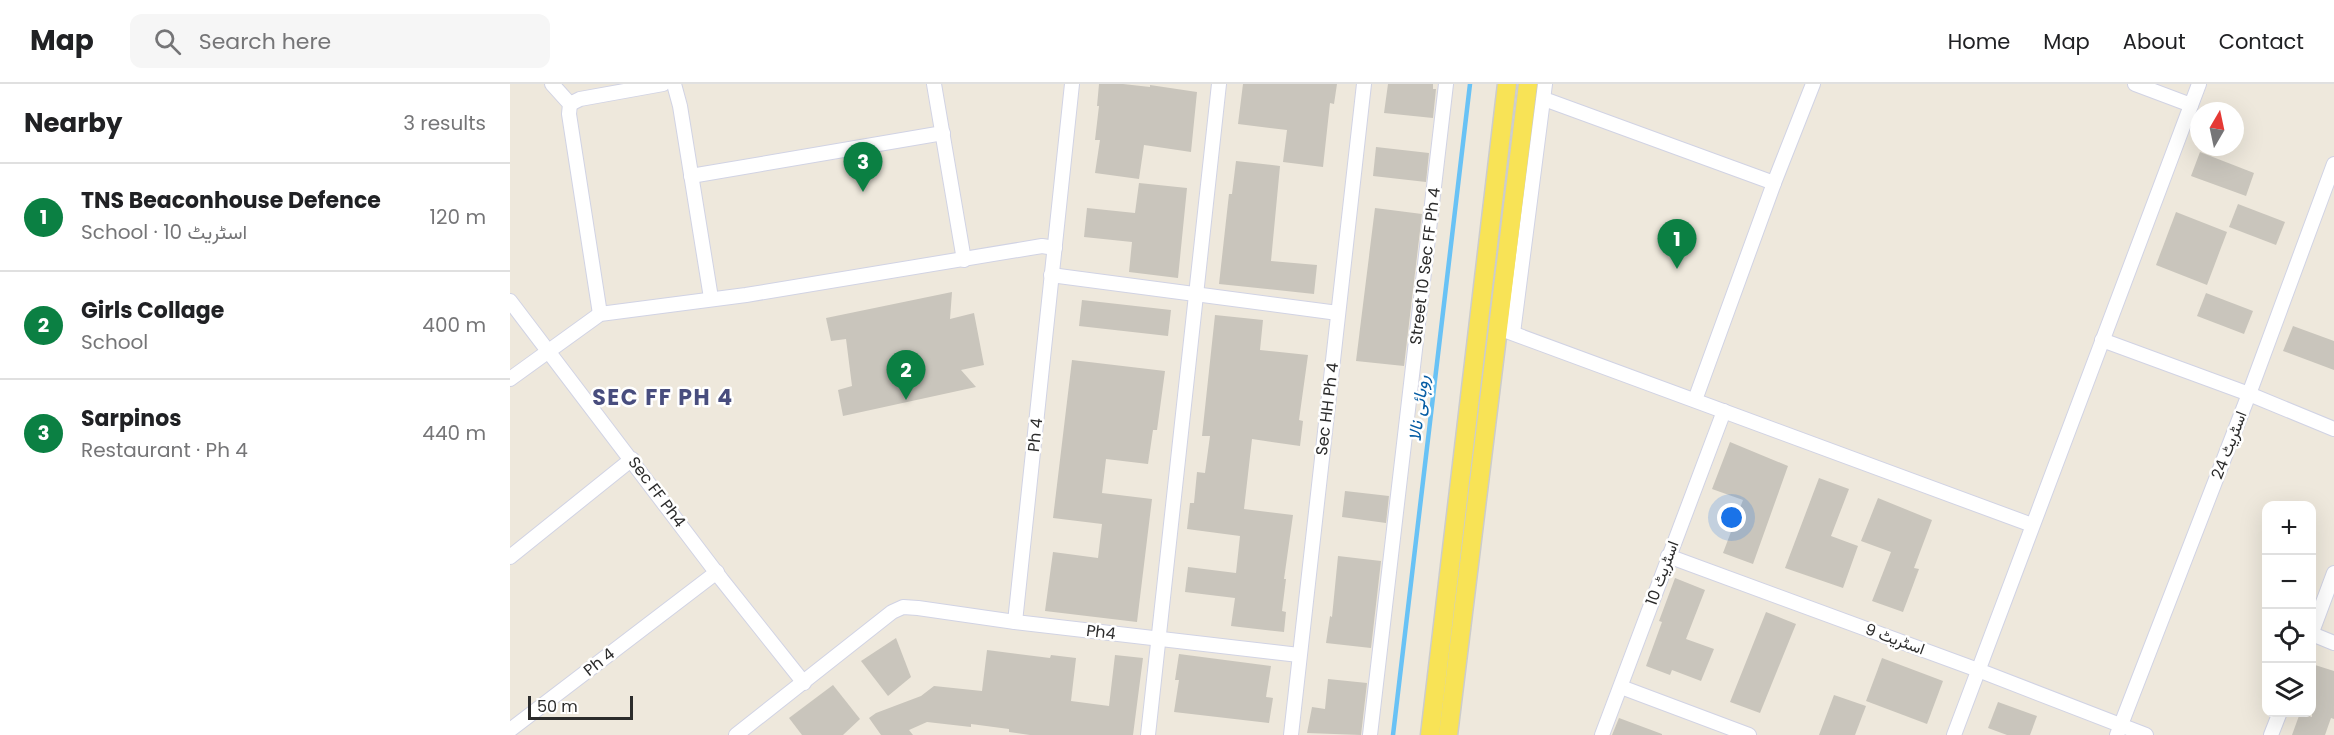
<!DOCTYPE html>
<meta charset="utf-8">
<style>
body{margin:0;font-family:Poppins,Vazirmatn,sans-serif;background:#f6f6f6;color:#202124}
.controls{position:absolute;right:18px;bottom:18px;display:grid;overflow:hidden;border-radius:12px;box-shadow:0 6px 24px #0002}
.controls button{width:54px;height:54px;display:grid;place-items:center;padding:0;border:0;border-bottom:2px solid #e0e0e0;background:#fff;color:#202124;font:30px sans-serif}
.compass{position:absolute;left:1680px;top:18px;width:54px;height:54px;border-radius:50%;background:#fff;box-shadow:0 6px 24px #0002;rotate:9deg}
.scale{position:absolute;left:18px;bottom:15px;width:105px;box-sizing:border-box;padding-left:6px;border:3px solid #2b2b2b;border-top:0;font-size:16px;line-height:21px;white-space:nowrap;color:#2b2b2b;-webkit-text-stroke:4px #fff;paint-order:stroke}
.you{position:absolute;left:1222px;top:434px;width:21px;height:21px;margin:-15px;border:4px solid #fff;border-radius:50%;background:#1a73e8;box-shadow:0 0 0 9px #1a73e833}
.badge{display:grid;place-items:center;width:39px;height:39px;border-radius:50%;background:#0b8043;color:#fff;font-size:20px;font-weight:700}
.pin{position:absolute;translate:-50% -50px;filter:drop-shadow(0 2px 3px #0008)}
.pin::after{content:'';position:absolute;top:32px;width:21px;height:18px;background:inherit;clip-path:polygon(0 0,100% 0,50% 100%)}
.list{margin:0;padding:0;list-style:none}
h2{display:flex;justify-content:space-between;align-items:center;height:78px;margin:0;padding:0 24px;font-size:26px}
h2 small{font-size:20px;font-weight:400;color:#757577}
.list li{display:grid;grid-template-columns:39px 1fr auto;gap:18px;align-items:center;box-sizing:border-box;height:108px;padding:0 24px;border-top:2px solid #e0e0e0}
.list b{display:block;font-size:22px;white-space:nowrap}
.list p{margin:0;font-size:20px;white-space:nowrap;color:#757577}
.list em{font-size:20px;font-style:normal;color:#757577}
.icon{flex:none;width:33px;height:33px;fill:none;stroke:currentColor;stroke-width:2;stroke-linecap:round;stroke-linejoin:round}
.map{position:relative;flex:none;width:1824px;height:651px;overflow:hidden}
header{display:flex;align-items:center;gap:36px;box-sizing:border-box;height:84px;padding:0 30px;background:#fff;border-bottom:2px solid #e0e0e0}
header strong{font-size:28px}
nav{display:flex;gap:33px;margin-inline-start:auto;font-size:21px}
.search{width:420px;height:54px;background:#f6f6f6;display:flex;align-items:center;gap:15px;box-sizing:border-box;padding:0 21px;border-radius:12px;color:#757577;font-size:22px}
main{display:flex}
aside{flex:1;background:#fff}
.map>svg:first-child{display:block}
</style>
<header>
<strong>Map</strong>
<div class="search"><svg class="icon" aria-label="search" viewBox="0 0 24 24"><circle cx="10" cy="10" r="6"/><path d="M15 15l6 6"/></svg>Search here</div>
<nav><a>Home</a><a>Map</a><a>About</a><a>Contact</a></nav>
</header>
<main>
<aside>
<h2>Nearby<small>3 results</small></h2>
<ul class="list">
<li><span class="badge">1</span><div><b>TNS Beaconhouse Defence</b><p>School · اسٹریٹ 10</p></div><em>120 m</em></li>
<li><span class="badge">2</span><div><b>Girls Collage</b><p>School</p></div><em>400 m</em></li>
<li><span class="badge">3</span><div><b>Sarpinos</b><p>Restaurant · Ph 4</p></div><em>440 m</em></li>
</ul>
</aside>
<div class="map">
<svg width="1824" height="651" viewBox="0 0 1824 651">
<rect width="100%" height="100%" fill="#eee8dc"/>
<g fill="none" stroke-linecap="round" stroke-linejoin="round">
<path stroke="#69c2f5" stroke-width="4.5" d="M883,651L960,0"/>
</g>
<g fill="#c9c5bc">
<path d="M589,0H613L640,3V1L687,8L681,68L634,61L629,95L585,89L590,56H585L589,22H587Z"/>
<path d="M733,0H827L824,20L820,19L813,83L773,78L777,46L728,40Z"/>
<path d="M878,0H923V5H926L923,34L874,29Z"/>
<path d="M866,63L919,69L916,98L863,92Z"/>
<path d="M1690,68L1744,89L1736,112L1681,92Z"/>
<path d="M726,77L770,82L761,177L807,181L804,210L709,200L719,110H722Z"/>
<path d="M629,99L677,104L668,194L619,188L622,158L574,153L577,124L625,129Z"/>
<path d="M1728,120L1775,138L1766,161L1719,143Z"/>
<path d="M865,124L912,130L894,282L846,277Z"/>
<path d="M1666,128L1717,148L1697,201L1646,181Z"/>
<path d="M442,208L440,235L464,229L474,281L451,286L466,303L333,332L328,306L342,302L336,255L321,257L316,234Z"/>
<path d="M1696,209L1743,227L1734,250L1687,232Z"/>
<path d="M572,216L661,226L658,252L569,242Z"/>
<path d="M705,231L753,236L750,266L798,271L789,336L793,337L790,362L742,355L734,425L783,431L774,495H776L772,527L776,528L774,548L721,542L725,514L675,508L678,483L726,489L730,452L677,445L680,419H684L687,388L695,389L700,352H692Z"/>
<path d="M1783,242L1824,257V286L1773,267Z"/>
<path d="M562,276L655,287L647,346H643L638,380L596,375L592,409L642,415L627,538L535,527L543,468L588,474L592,440L543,434Z"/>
<path d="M1220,358L1278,382L1243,480L1213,469L1233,416L1202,405Z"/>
<path d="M1309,394L1339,405L1321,452L1348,462L1333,504L1275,484Z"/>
<path d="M835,407L879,412L876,439L832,433Z"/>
<path d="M1368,414L1422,436L1404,484L1409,485L1393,528L1362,517L1381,468L1351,457Z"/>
<path d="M828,472L871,477L861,564L816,559L820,532L822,533Z"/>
<path d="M1165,494L1195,506L1176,555L1204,565L1191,597L1162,586L1160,591L1136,582L1152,538L1149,537Z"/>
<path d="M1256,528L1286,540L1250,629L1220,618Z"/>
<path d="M386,554L401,593L378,612L351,577Z"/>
<path d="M477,566L540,574L541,571L566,574L561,617L599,622L605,571L633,574L623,651H520L499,648V645L461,640V643L417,638L399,646L403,651H371L359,634L366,629L411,612L424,602L472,607Z"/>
<path d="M669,570L761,582L756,613L763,614L759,639L664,628L669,596H665Z"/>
<path d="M1372,574L1433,597L1417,640L1356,617Z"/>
<path d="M1805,581L1824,587V635L1821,634L1815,651H1782L1790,629L1802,633V591Z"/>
<path d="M818,595L857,599L851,651L797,649L802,623L815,625Z"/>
<path d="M323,601L350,635L333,651H292L279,634Z"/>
<path d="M1324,611L1356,622L1345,651H1309Z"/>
<path d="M1488,618L1527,632L1520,651H1497L1478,644Z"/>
<path d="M1109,634L1152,650V651H1102Z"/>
</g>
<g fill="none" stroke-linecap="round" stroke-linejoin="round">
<defs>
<g id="minor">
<path d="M42,0L60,20L59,30L90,230"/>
<path d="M164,0L170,22L201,214"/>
<path d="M424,0L454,176"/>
<path d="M1625,0L1681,21"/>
<path d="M1034,15L1264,99"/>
<path d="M60,20L70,15L153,0"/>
<path d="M181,92L433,49"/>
<path d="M541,191L828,229"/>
<path d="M0,217L212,496L294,599"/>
<path d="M988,244L1522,441"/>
<path d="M1003,249L1035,0"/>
<path d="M1592,256L1739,310L1824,345"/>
<path d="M0,295L90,230L236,211L532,162L545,164"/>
<path d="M1185,316L1264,99L1303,0"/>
<path d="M1158,472L1468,586L1636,651"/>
<path d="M0,473L122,375"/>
<path d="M505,538L562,0"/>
<path d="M1802,548L1824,489"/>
<path d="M1802,550L1824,559"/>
<path d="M1111,603L1239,651"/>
<path d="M0,646L207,488"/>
<path d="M226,651L382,528L393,523L408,524L505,538L789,571"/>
<path d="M638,651L709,0"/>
<path d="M781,651L854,0"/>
<path d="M860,651L936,0"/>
<path d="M1092,651L1214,327"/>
<path d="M1444,651L1689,0"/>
<path d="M1607,651L1739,310L1824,80"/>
<path d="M1761,651L1770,628"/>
</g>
<g id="major">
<path d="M920,651L997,0"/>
<path d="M938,651L1018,0"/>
</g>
</defs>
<use href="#minor" stroke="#d1d3e4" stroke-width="16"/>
<use href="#major" stroke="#ccc" stroke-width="21"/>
<use href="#minor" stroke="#fff" stroke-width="14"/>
<use href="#major" stroke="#f8e356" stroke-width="18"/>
</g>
<g text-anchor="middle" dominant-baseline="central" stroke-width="5" stroke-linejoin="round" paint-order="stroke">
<g font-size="16" fill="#2b2b2b" stroke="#fff">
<text transform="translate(915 182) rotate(-83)">Street 10 Sec FF Ph 4</text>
<text transform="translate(817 325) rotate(-83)">Sec HH Ph 4</text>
<text transform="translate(525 351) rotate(-84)">Ph 4</text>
<text transform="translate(1719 361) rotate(-69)">اسٹریٹ 24</text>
<text transform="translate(147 408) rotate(53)">Sec FF Ph4</text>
<text transform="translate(1152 489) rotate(-70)">اسٹریٹ 10</text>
<text transform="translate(591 548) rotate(7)">Ph4</text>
<text transform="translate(1385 555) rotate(20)">اسٹریٹ 9</text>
<text transform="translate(89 578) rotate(-38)">Ph 4</text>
</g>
<g font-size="18" font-style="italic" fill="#065da4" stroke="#fff">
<text transform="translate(908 324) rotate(-83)">روہائی نالا</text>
</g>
<g font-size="22" font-weight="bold" letter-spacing="1.5" fill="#484d7e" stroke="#fff">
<text x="153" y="313">SEC FF PH 4</text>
</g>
</g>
</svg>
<div class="controls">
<button>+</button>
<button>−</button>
<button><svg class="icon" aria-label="locate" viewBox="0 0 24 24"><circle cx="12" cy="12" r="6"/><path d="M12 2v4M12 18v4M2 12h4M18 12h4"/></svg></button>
<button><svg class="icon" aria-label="layers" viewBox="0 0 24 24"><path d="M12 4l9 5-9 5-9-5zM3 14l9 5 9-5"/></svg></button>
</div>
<svg class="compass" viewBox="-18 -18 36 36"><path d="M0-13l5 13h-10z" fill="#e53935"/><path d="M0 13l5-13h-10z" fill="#757577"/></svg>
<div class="scale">50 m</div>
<div class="you"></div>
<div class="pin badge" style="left:1167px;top:185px">1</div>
<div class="pin badge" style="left:396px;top:316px">2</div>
<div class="pin badge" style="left:353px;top:108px">3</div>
</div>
</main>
